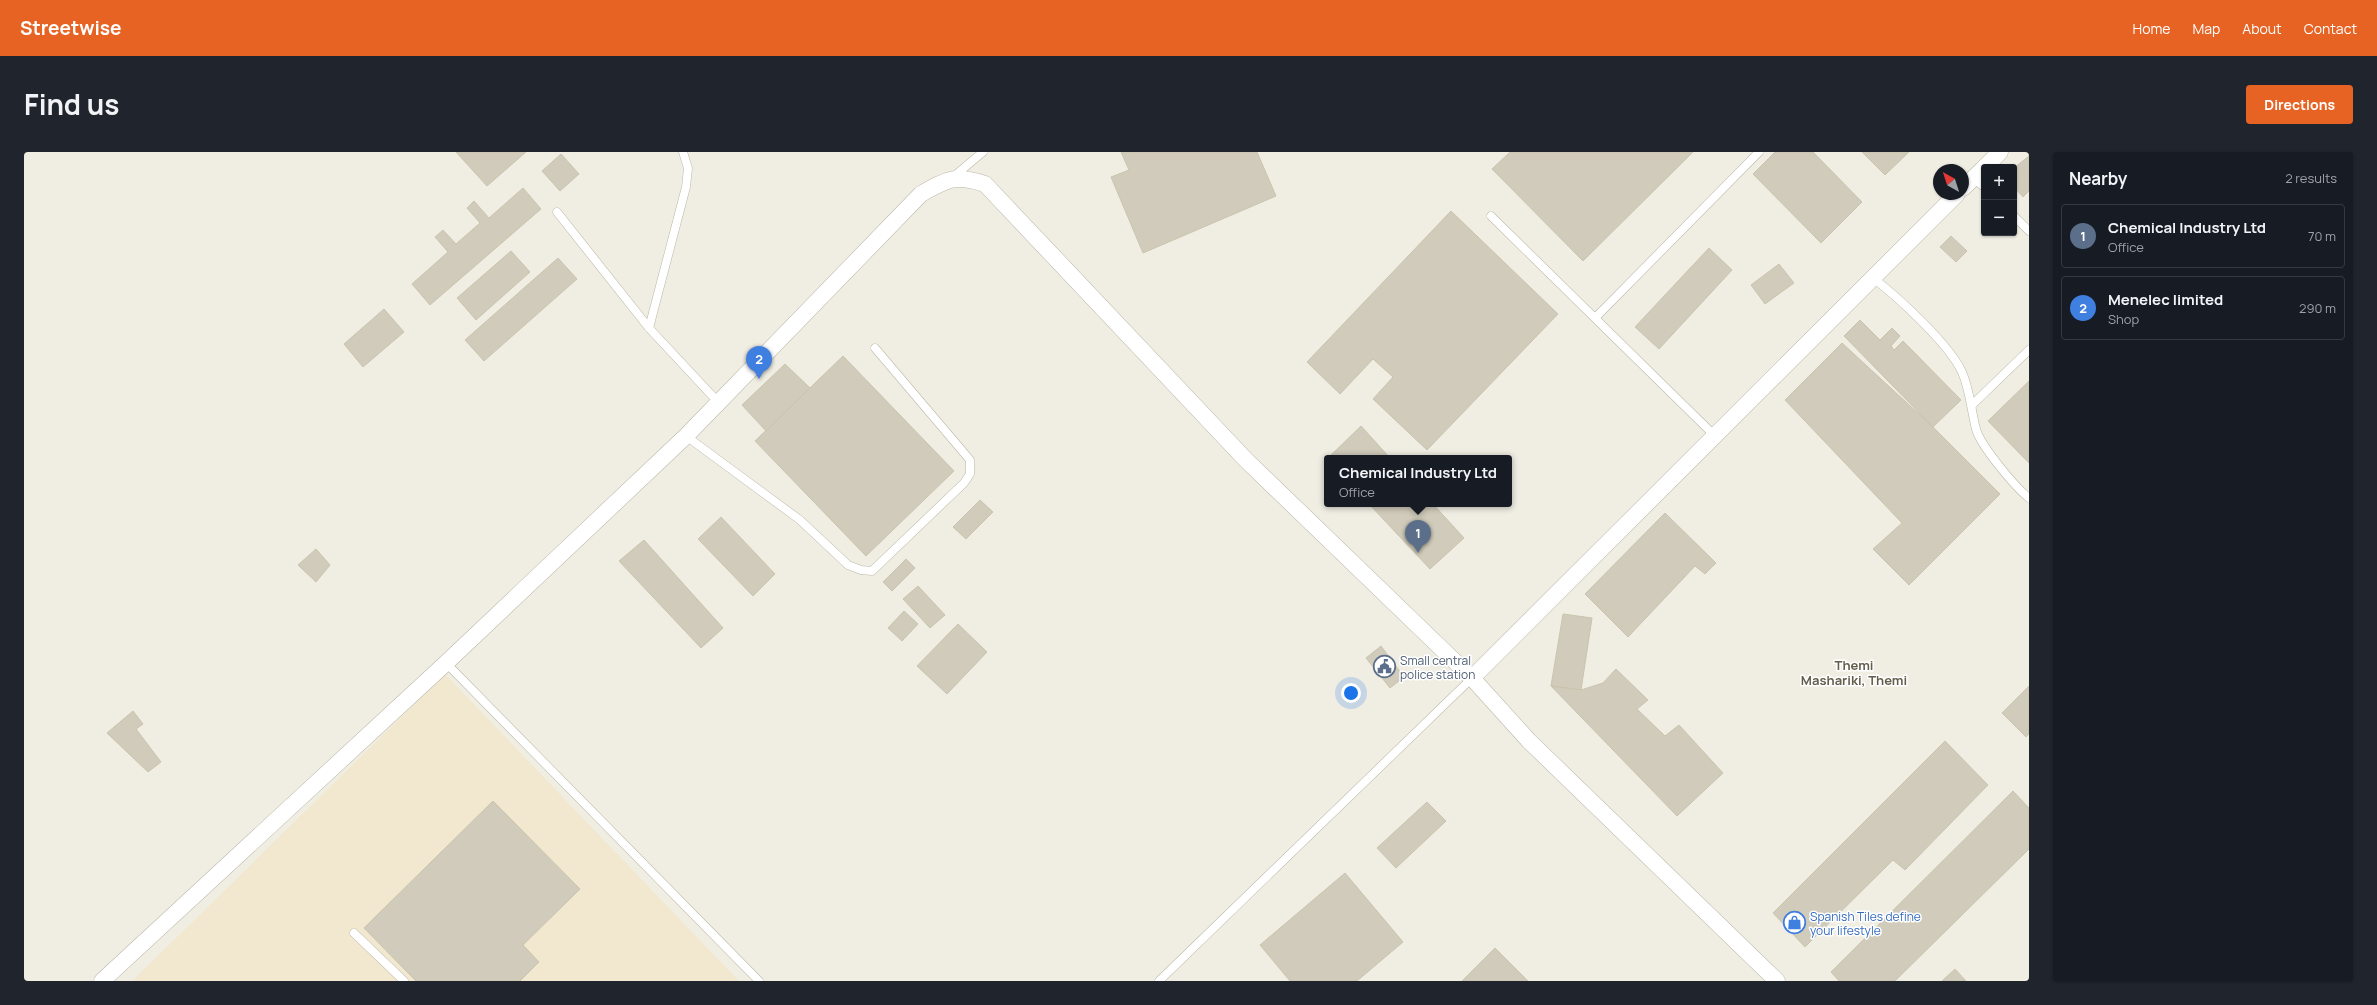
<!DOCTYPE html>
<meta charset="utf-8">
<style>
body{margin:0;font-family:Manrope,sans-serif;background:#20242c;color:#f1f3f6}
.controls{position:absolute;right:12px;top:12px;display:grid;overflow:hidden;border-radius:4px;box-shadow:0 1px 3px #0004}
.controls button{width:36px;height:36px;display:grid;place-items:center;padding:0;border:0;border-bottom:1px solid #363941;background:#171b24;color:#f1f3f6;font:20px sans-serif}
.compass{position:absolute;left:1909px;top:12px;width:36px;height:36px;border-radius:50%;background:#171b24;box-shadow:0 1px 3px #0004;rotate:321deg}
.you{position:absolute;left:1327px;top:541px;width:14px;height:14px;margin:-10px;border:3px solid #fff;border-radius:50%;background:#1a73e8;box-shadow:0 0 0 6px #1a73e833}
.badge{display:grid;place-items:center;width:26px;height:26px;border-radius:50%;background:#e66324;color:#fff;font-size:13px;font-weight:700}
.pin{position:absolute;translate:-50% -33px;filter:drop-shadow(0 1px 2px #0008)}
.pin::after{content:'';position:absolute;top:21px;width:14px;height:12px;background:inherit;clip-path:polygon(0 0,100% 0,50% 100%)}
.popup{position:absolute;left:1300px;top:303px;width:188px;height:52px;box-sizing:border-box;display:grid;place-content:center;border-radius:4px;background:#171b24;filter:drop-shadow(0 1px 3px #0005);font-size:13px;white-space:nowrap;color:#9ea1a6}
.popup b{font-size:15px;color:#f1f3f6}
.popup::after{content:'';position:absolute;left:50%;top:100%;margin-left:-8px;border:8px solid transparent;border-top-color:#171b24}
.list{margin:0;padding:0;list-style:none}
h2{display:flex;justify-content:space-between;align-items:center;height:52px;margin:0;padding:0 16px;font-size:17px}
h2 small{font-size:13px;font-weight:400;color:#9ea1a6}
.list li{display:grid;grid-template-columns:26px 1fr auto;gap:12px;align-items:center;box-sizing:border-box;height:64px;margin:0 8px 8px;padding:0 8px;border:1px solid #363941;border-radius:4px}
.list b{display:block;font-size:15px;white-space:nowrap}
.list p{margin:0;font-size:13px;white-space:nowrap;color:#9ea1a6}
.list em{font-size:13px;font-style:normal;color:#9ea1a6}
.map{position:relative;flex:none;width:2005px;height:829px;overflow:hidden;border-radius:4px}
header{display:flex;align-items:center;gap:24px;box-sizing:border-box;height:56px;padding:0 20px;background:#e66324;color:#fff}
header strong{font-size:19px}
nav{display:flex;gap:22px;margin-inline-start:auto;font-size:14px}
.intro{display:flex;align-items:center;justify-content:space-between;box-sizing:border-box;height:96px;padding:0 24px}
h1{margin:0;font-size:28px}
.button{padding:10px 18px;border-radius:4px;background:#e66324;color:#fff;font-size:14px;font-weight:700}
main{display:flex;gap:24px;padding:0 24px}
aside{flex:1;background:#171b24;border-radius:4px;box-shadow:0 1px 3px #0004}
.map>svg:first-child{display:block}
</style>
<header>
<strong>Streetwise</strong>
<nav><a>Home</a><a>Map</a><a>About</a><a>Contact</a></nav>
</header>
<div class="intro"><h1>Find us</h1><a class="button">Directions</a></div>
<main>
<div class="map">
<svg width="2005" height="829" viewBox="0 0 2005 829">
<rect width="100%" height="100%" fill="#f0eee3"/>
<path fill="#f1e8cf" d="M421,522L715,829H108Z"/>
<g fill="#d0cbba" stroke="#cac4ae">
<path d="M432,0H502L463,34Z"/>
<path d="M1097,0H1233L1252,44L1119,101L1087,25L1105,18Z"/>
<path d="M1486,0H1669L1559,109L1468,17Z"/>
<path d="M1751,0H1789L1838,50L1797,91L1729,22Z"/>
<path d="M1838,0H1885L1861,23Z"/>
<path d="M537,2L555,22L536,39L518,19Z"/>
<path d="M2005,4V39L1999,45L1990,35V16Z"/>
<path d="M499,36L517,57L406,153L388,132L424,100L411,85L419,78L432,92L456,71L443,56L450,49L465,66Z"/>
<path d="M1427,59L1534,162L1403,298L1349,247L1369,225L1349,207L1316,242L1283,210Z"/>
<path d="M1927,84L1943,99L1932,110L1916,95Z"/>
<path d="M1685,96L1708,118L1635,197L1611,175Z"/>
<path d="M487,99L506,120L452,168L433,146Z"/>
<path d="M534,106L553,127L460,209L441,188Z"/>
<path d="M1755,112L1770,131L1741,152L1727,133Z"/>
<path d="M360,157L380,180L339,215L320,192Z"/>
<path d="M1836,168L1856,188L1868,176L1876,184L1867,194L1870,198L1879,189L1937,248L1909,275L1820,184Z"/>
<path d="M1818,191L1909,275L1976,342L1885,433L1849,397L1878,371L1761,248Z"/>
<path d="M819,204L930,319L842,404L731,289Z"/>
<path d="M761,212L786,236L742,279L718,253Z"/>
<path d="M2005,229V311L1964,269Z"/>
<path d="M1337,274L1366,306H1304Z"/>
<path d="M956,348L969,360L942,387L929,375Z"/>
<path d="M1345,352H1409L1440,386L1406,417Z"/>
<path d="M1641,361L1692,411L1681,422L1671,414L1604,485L1561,442Z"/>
<path d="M697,365L751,422L729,444L674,387Z"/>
<path d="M620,388L699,476L677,496L595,409Z"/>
<path d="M292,397L306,413L292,430L274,413Z"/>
<path d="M882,407L891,416L868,439L859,430Z"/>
<path d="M894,434L921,463L906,476L879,447Z"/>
<path d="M880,459L894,472L878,489L864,476Z"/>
<path d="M1539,462L1568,466L1557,538L1527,534Z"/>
<path d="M934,472L963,500L923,542L893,514Z"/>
<path d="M1357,494L1380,525L1366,536L1342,506Z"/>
<path d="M1592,517L1624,548L1613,557L1641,584L1655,573L1699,621L1653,664L1527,534L1557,538L1579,531Z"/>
<path d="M2005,534V582L2002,585L1978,561Z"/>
<path d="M109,559L119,572L112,577L137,610L124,620L83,581Z"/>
<path d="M1921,589L1964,633L1881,718L1869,708L1781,795L1749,761Z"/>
<path d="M1989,639L2005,656V697L1871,829H1815L1807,820Z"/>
<path d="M469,649L556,737L499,793L515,810L496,829H392L340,776Z"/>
<path d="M1403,650L1422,669L1372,716L1353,696Z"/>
<path d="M1321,721L1379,790L1333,829H1266L1236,793Z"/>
<path d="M1471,796L1504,829H1438Z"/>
<path d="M1931,817L1942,829H1918Z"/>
</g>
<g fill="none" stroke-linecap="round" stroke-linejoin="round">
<defs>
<g id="lane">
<path d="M929,25L959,0"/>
<path d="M1949,26L1960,35"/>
<path d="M533,60L625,176L694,250"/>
<path d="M1467,64L1691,284"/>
<path d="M1990,64L2005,79"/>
<path d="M1849,126C1874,145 1925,192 1938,220C1946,238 1947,258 1952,277C1956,293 1991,335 2005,346"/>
<path d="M1571,166L1735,0"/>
<path d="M625,176L662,35L664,16L659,0"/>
<path d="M1948,253L2005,198"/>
<path d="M662,284L776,368L824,413L837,418L848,419L940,331L946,322V308L851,196"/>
<path d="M422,511L735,829"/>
<path d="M330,781L380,829"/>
<path d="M1135,829L1448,526"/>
</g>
<g id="street">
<path d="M1961,15L1976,0"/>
<path d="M1939,36L1960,16"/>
<path d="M1448,526L1933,42"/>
<path d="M78,829L422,511L662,284L897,42C923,27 932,22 961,32L1222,308L1448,526L1505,589L1753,829"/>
</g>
</defs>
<use href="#lane" stroke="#bab7a7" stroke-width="9"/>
<use href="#street" stroke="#bab7a7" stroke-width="17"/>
<use href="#lane" stroke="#fff" stroke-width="8"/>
<use href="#street" stroke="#fff" stroke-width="16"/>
</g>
<defs>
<symbol id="civic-ring" viewBox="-11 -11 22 22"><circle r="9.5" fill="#fff" stroke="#5c6f8a" stroke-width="1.5"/><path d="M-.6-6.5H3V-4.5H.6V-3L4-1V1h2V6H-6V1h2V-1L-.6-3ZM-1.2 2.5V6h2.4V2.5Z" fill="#5c6f8a"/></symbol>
<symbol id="shop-ring" viewBox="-11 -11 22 22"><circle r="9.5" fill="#fff" stroke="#3f7fe0" stroke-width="1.5"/><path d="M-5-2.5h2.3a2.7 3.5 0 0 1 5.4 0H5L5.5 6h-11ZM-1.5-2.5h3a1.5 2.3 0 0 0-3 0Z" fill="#3f7fe0"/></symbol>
</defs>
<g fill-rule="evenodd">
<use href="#civic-ring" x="1348" y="502" width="25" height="25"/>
<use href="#shop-ring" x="1758" y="758" width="25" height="25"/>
</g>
<g text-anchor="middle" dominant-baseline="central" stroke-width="3" stroke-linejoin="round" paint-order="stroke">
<g font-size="12" fill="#4e5e75" stroke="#fff" text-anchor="start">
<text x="1376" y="508">Small central<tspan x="1376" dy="14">police station</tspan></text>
</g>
<g font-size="12" fill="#366cbe" stroke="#fff" text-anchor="start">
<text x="1786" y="764">Spanish Tiles define<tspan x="1786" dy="14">your lifestyle</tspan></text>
</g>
<g font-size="13" font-weight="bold" fill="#635e4c" stroke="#fff">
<text x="1830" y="513">Themi<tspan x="1830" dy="15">Mashariki, Themi</tspan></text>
</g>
</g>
</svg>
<div class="controls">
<button>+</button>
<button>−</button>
</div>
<svg class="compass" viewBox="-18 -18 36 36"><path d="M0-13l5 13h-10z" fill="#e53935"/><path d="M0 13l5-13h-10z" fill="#9ea1a6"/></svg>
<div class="you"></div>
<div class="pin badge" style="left:1394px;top:401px;background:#5c6f8a">1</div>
<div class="popup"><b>Chemical Industry Ltd</b>Office</div>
<div class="pin badge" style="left:735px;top:227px;background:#3f7fe0">2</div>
</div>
<aside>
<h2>Nearby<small>2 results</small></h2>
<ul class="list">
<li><span class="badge" style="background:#5c6f8a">1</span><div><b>Chemical Industry Ltd</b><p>Office</p></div><em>70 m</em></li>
<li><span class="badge" style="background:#3f7fe0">2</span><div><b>Menelec limited</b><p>Shop</p></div><em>290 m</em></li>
</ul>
</aside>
</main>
